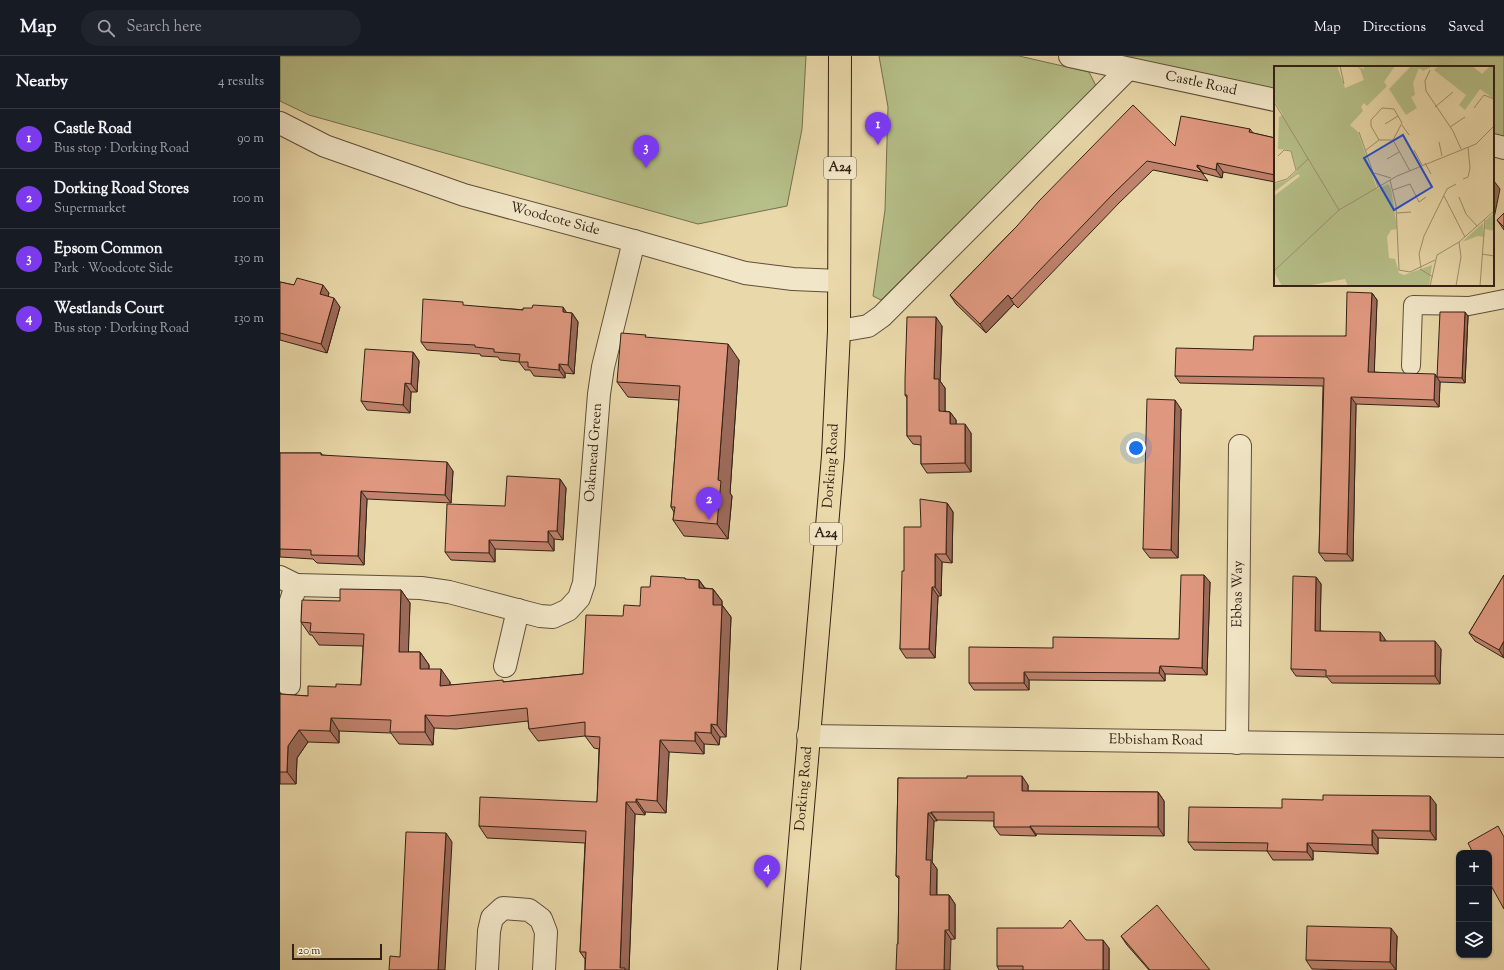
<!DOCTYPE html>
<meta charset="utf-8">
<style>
body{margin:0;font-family:"Sorts Mill Goudy",serif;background:#20242c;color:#f1f3f6}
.controls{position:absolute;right:12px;bottom:12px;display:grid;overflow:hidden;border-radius:8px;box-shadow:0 1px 3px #0004}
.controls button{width:36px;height:36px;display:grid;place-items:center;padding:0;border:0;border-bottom:1px solid #363941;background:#171b24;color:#f1f3f6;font:20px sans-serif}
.scale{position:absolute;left:12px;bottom:10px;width:90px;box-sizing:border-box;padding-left:4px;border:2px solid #332115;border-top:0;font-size:11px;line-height:14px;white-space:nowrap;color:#332115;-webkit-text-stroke:3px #f1e6c7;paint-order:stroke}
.you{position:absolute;left:856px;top:392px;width:14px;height:14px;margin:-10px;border:3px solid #fff;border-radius:50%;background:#1a73e8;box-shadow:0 0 0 6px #1a73e833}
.badge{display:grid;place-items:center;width:26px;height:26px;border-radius:50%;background:#7c3aed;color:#fff;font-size:13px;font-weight:700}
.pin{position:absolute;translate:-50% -33px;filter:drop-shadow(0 1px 2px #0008)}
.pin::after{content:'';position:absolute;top:21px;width:14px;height:12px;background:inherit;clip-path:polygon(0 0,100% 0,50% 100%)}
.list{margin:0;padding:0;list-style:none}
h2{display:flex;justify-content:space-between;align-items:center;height:52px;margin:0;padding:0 16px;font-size:17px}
h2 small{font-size:13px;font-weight:400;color:#9ea1a6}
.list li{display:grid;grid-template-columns:26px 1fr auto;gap:12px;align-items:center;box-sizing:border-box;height:60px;padding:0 16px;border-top:1px solid #363941}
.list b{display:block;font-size:15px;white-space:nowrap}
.list p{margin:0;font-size:13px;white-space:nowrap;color:#9ea1a6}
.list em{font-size:13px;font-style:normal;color:#9ea1a6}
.icon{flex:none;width:22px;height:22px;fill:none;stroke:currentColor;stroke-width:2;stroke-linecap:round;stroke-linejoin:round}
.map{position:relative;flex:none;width:1224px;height:914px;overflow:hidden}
header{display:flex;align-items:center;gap:24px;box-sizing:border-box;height:56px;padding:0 20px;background:#171b24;border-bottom:1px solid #363941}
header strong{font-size:19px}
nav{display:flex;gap:22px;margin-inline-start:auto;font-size:14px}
.search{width:280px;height:36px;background:#20242c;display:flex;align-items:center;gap:10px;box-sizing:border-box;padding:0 14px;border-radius:22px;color:#9ea1a6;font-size:15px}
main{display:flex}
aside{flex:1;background:#171b24}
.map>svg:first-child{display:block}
</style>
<header>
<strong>Map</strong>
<div class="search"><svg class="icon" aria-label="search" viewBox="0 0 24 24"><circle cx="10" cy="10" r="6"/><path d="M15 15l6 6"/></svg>Search here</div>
<nav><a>Map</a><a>Directions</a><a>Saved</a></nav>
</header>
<main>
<aside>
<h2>Nearby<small>4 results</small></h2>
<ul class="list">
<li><span class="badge">1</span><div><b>Castle Road</b><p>Bus stop · Dorking Road</p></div><em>90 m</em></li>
<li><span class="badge">2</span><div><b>Dorking Road Stores</b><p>Supermarket</p></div><em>100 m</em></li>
<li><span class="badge">3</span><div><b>Epsom Common</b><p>Park · Woodcote Side</p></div><em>130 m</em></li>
<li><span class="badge">4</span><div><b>Westlands Court</b><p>Bus stop · Dorking Road</p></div><em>130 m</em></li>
</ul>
</aside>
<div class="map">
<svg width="1224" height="914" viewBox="0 0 1224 914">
<rect width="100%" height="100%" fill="#e9d8a9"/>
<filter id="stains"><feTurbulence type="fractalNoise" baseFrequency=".005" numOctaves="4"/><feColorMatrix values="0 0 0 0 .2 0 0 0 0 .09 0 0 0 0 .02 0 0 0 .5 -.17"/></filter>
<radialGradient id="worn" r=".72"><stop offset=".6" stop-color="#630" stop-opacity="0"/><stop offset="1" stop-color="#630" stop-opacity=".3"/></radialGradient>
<g fill="#b6bf88" stroke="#74704e">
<path d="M0,0H526L522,73L507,150L418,168L29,59L0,45Z"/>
<path d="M599,0H739L809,16L816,30L601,244L593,240L605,154L608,51Z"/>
<path d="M832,0H1224V81L1213,79V11H995V33Z"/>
</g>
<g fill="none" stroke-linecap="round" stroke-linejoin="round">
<defs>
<path id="service" d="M1131,310L1133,249L1189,250L1224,243"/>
<g id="minor">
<path id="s1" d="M790,0L995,44"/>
<path id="s2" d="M0,67L45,90L184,139L354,185L465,217L513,223L559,225"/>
<path d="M1213,89L1224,92"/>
<path d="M559,275L588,270L602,260L848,13"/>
<path d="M0,521L16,529L10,548L9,629"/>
<path id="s3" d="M16,529L141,532L169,536L260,560L273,561L288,554L299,542L304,527L319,338L323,311L354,185"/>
<path d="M225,610L238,554"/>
<path id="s4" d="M528,680L1224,690"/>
<path id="s5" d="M957,687L960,390"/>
<path d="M207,914L209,875L212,862L223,852L249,854L261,863L266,876L264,914"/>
</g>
<g id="trunk">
<path id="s6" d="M509,914L553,400L559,275L560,0"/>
</g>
</defs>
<use href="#service" stroke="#604f3a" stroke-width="20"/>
<use href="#minor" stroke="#604f3a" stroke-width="24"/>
<use href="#trunk" stroke="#332115" stroke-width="24"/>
<use href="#service" stroke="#f1e6c7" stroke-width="18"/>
<use href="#minor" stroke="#f1e6c7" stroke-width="22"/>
<use href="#trunk" stroke="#e9d8a9" stroke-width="22"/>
</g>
<g fill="#c0836d" stroke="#332115">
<path d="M970,73L973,77L995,82V126L943,116L942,122L923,117V118L928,125L873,114L839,147L738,252L734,248L706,277L676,248L670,239L737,170L895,90Z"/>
<path d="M1224,157V174L1217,164Z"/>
<path d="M0,226L49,237L48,240L60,251L47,297L0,284Z"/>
<path d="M1092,237L1097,244L1094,316L1157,321L1188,260L1185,327L1160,326L1159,351L1076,348L1073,505H1045L1039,497L1043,330L900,327L895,320L1066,280Z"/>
<path d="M186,250L292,257L298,266L294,318L285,317V322L254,320L250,314H245L239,306L220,304L218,301L201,300L200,298L147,294L141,286Z"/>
<path d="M662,270L660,325L665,332V355L670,356L676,364V368L691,377V416L647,417L641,408V389L633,388L627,380V342L625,339Z"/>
<path d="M368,282L459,304L450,437L452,440L448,483L404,480L393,464L394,456L391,451L399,344L348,341L337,326Z"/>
<path d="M133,296L139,305L137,336H131L130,357L87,354L81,345Z"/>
<path d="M901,353L898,502H870L863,493Z"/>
<path d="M0,397H41L42,399L173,415L171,447L87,443L84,509L37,507L33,503L0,501Z"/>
<path d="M280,423L286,432L283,484L274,483V495L215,493V506L171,504L165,496L225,450Z"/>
<path d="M667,447L673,456L672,507L662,506L661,540H658L655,602H626L620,593L624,515L641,471Z"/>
<path d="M1224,519V602L1195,585L1189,577Z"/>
<path d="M1036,521L1041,528L1040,575L1105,583V585L1161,593L1160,628L1052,627L1047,621L1016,620L1011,613Z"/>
<path d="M405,522L406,524H419L425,532L433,533L442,545V549L451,561L446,681H440L439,689L424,688V698L389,696L386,757L365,756V759L355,758L349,914H305V903L300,896L305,787L207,782L199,770L317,746L319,693L314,692L305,680L258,685L249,673L248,665L176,673L154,672L153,689L119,688L111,677L59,675V687L28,686L17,702L16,728H0V638L28,640L56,631L81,629L83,590L39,589L32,579H30L21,566L60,545L121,534L130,547L128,596H140L149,609V613L170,626V629L224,626L303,618L343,560L360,550L370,531Z"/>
<path d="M930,526L927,619L885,618V625L749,624V634H694L689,627L773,592L899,583Z"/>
<path d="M618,722L748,729V735L878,736L884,745V780L756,778V780L720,779L714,771V765L657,764V765H654L652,806L657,813V839H669L675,848V883L618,888L619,823L616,820Z"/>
<path d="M1156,748V784L1098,782V798L1033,795V804H993L987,795L914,794L908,786Z"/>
<path d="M841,880L930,914H869L847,889Z"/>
<path d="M1117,880L1116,914H1074L1032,913L1026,904Z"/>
<path d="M806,884L829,892V914H719L717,910Z"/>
</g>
<g fill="#9c6a59" stroke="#332115">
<path d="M937,107L943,116L942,122L936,114Z"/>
<path d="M917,109L923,117V118L917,111Z"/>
<path d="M1214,125L1220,133L1213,167V127Z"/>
<path d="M43,229L49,237L46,247L40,238Z"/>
<path d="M1092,237L1097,244L1094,324L1088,316Z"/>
<path d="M728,239L734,248L706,277L700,268Z"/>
<path d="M54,242L60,251L47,297L41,288Z"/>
<path d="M283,251L289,260L283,256Z"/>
<path d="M1185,256L1188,260L1185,327L1182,322Z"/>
<path d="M292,257L298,266L294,318L288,309Z"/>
<path d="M656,261L662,270L660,325L665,332V364L659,355L654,323Z"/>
<path d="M448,288L459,304L450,437L452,440L448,483L437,468L438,424Z"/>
<path d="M133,296L139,305L137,336L131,328Z"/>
<path d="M279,308L285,317V322L279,314Z"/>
<path d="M1155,318L1160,326L1159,351L1154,344Z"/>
<path d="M125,327L131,336L130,357L123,349Z"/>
<path d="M1071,341L1076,348L1073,505L1067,498Z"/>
<path d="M895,344L901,353L898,502L891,494Z"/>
<path d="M670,356L676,364V377L670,368Z"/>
<path d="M685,368L691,377V416L685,407Z"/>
<path d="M167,406L173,415L171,447L165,439Z"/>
<path d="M280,423L286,432L283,484L277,475Z"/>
<path d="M81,435L87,443L84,509L78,500Z"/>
<path d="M667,447L673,456L672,507L666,498Z"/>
<path d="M268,475L274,483V495L268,486Z"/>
<path d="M209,484L215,493V506L209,497Z"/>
<path d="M655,498L662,506L661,540L655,531Z"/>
<path d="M924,519L930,526L927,619L922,612Z"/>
<path d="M1036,521L1041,528L1040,582L1035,575Z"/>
<path d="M419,524L428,537L419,532Z"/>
<path d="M652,531L658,540L655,602L649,593Z"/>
<path d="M433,533L442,545V561L433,549Z"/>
<path d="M121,534L130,547L128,609L119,596Z"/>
<path d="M442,549L451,561L446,681L437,669Z"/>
<path d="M1100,576L1105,583V592L1100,585Z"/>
<path d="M1155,585L1161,593L1160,628L1155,620Z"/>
<path d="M1224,585V602L1219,594Z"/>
<path d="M140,596L149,609L148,625L140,613Z"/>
<path d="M880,610L885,618V625L879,617Z"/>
<path d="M161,613L170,626L169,643L160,630Z"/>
<path d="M744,616L749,624V634L744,627Z"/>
<path d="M145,659L154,672L153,689L145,676Z"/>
<path d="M51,662L59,675V687L50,675Z"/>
<path d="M431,668L440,681L439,689L431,677Z"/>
<path d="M19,674L28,686L17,702L16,728L7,716L8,690Z"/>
<path d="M415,676L424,688V698L415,685Z"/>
<path d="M380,684L389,696L386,757L377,745Z"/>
<path d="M742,720L748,729V743L742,735Z"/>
<path d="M878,736L884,745V780L878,771Z"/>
<path d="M1150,740L1156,748V784L1150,775Z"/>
<path d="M356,743L365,756V759L356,746Z"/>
<path d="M346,746L355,758L349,914H341L340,912Z"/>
<path d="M651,756L657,764V765L651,757Z"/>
<path d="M648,757L654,765L652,806L657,813L656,848L650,839L646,804Z"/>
<path d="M750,770L756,778V780L750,771Z"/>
<path d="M1092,774L1098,782V798L1092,789Z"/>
<path d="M166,777L172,786L165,914H158Z"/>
<path d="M1027,787L1033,795V804L1027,796Z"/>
<path d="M669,839L675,848V883L669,874Z"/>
<path d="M1111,872L1117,880L1116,914L1110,906Z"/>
<path d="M665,874L671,883L670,914H664Z"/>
<path d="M823,884L829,892V914H823Z"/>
</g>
<g fill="#df987f" stroke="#332115">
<path d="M853,49L895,90L901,60L970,73L969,76L995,82V119L937,107L936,114L917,109V111L922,116L867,105L833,138L732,243L728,239L700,268L670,239L737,170L759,145Z"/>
<path d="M1224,157V171L1217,164Z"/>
<path d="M17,222L43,229L40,238L54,242L41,288L0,277V226L14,229Z"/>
<path d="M1067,236L1092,237L1088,316L1155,318L1154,344L1071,341L1067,498L1039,497L1044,322L895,320L896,292L973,294L974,280H1066Z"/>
<path d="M143,243L183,246V249L243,254V252H252L253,249L283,251V256L292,257L288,309L279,308V314L248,311V306H239L240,298L214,296V293L195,291V289L141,286Z"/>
<path d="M1160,256H1185L1182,322L1157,321Z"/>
<path d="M627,261H656L654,323H659V355L670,356V368H685V407L641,408V380H627V339H625V323Z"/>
<path d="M341,277L366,279L365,281L448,288L438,424L441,425L437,468L393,464L395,451H391L400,330L337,326Z"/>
<path d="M85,293L133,296L131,328L125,327L123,349L81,345Z"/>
<path d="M867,343L895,344L891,494L863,493Z"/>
<path d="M0,397H41V399L167,406L165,439L81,435L78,500L31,499V494L0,493Z"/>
<path d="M227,420L280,423L277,475H268V486L209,484V497L165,496L167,448L225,450Z"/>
<path d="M640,443L667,447L666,498H655V531H652L649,593H620L622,515H624V471H641Z"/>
<path d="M901,519H924L922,612L880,610L879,617L744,616V627H689V591L773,592V581L899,583Z"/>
<path d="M1224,519V585L1219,594L1189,577Z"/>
<path d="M371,520L405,522V523L419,524V532L433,533V549H442L437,669L431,668V677L415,676V685L380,684L377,745L356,743V746H346L340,912H345V914H305L306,896H300L306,775L199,770L200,741L317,746L320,681L305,680V666L249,673L247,652L168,660L145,659V676H110L111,664L51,662L50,675L19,674L8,690L7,716H0V638L28,640V630L56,631V628L81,629L84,578L30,576L31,567L21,566L22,544L60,545V533L121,534L119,596H140V613H161L160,630L223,624V626L303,618L306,559L343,560L344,549L360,550L361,531H370Z"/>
<path d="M1013,520L1036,521L1035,575L1100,576V585H1155V620H1046V614L1011,613Z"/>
<path d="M687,720H742V735L878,736V771L750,770V771H714V756H651V757H648L646,804H651L650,839H669V874H665L664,914H616L617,888H618L619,820H616L618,722H687Z"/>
<path d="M1043,739L1150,740V775L1092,774V789L1027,787V796L987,795L988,787L908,786L909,751L1002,752V743L1043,744Z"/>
<path d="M1218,770L1224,781V853L1209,826V797H1193L1188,787Z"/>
<path d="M126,776L166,777L158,914H109L110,900L120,901Z"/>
<path d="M877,849L930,914H870L841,880Z"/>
<path d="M790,864L806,884H823V914H743V910H717V872H783Z"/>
<path d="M1027,870L1111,872L1110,906L1026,904Z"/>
</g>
<g text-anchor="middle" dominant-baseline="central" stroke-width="4" stroke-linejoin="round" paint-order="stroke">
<g fill="#f1e6c7" stroke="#6c5c4a" stroke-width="1">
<rect x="544" y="101" width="32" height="22" rx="3"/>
<rect x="530" y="467" width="32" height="22" rx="3"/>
</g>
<g font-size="13" font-weight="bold" fill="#332115">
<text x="560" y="112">A24</text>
<text x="546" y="478">A24</text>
</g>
<g font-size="14" fill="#332115" stroke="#f1e6c7">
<text stroke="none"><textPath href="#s1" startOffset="134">Castle Road</textPath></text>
<text stroke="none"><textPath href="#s2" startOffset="292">Woodcote Side</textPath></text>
<text stroke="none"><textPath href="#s3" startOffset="440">Oakmead Green</textPath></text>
<text stroke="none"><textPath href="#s6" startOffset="506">Dorking Road</textPath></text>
<text stroke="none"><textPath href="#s5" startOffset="149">Ebbas Way</textPath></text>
<text stroke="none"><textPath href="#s4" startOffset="348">Ebbisham Road</textPath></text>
<text stroke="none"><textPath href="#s6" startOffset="182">Dorking Road</textPath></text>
</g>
</g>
<g transform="translate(994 10)">
<rect width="220" height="220" fill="#e9d8a9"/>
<path d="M0,0H63L71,22L90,14L86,3L82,0L90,3V0H121L110,16L113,20L93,40L90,37L87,41L89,45L76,59L84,66L103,123L114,118L117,122L123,163L117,164L113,171L115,192L121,193L125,207L130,209L158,199L155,220H74L71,213L32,220H8L0,206V130L26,110L24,108L0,126V118L13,114L23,105L17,84L4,83L5,51L9,49L0,34ZM137,0H159L149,5L145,2L139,17L141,29L137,31L143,42L132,49L115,23ZM164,0H198L208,8L216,0H220V33L206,23L191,44L185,39L192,29L160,4ZM220,147V165L211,163L212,154ZM209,157L210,171L204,170L188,176Z" fill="#b6bf88"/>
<path fill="none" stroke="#a08f6e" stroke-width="1" d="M66,0L70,18M156,4L151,15L152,25L179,65L187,83M0,36L65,144M161,41L179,26M200,42L210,29L220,33M111,58L124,50M128,59L135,69M176,61L191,51M85,66L104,121M119,74L128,57L120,43L108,42L97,54V60L105,74H119L136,105M165,76L168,90M92,84L105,74M140,84L148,99M4,90L10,84L17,85L22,104M113,93L125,86M151,97L157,108M100,107L117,112M189,113L194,111L196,102L194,81M116,114L122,139L125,204L136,206L161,194M0,117L13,113L34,93M119,124L136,118L142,130M146,128L142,130L145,136L152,131M170,130L191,171M185,131L192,148L203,160M123,147L137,146M208,188L220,190M147,202L145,188L150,170L173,123L182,118M146,203L159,211M0,205L65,144L123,110L202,78L220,60M156,220L163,189L185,176L220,145M182,220L187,191L185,176M206,220L211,154"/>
<path fill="#1d4ed8" fill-opacity="0.15" stroke="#1d4ed8" stroke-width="2" d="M129,69L158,121L120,144L90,92Z"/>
<rect width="220" height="220" fill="none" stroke="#332115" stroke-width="2"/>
</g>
<rect width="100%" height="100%" filter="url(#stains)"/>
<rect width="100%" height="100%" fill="url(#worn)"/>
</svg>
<div class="controls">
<button>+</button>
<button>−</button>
<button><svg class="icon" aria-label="layers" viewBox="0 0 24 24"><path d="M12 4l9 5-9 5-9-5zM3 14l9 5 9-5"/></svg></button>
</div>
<div class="scale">20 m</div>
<div class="you"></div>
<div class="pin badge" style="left:598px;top:89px">1</div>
<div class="pin badge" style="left:429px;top:464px">2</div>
<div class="pin badge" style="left:366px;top:112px">3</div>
<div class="pin badge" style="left:487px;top:832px">4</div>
</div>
</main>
